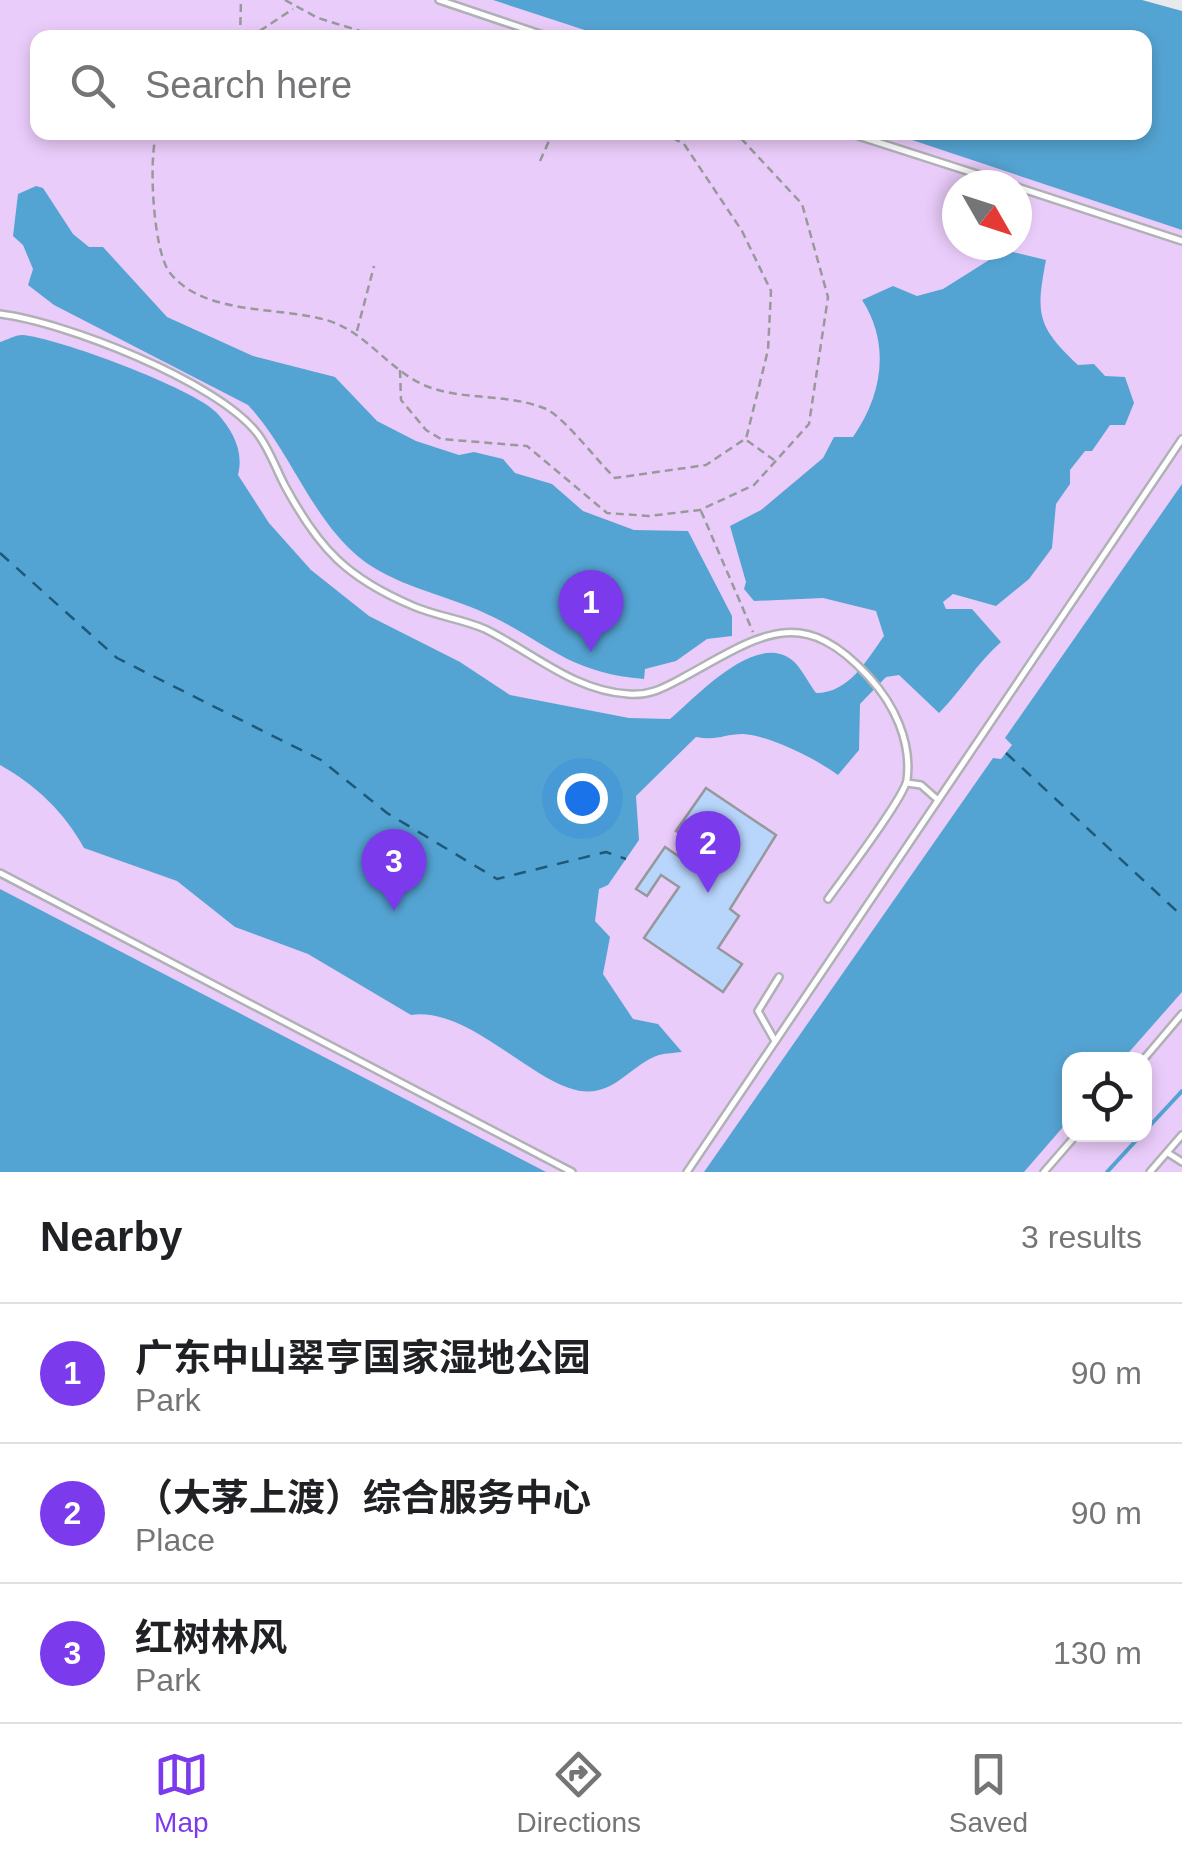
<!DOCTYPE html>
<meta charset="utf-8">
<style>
body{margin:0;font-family:Arial,"Noto Sans SC",sans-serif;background:#f6f6f6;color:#202124}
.controls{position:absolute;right:30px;bottom:30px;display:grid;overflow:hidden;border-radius:20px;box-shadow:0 5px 15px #0003}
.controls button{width:90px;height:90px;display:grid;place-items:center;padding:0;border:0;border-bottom:2px solid #e0e0e0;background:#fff;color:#202124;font:50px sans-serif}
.compass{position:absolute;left:942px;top:170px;width:90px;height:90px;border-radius:50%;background:#fff;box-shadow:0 5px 15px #0003;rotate:129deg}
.you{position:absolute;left:582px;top:798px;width:35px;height:35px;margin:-25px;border:8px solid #fff;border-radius:50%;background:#1a73e8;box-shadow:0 0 0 15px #1a73e833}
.badge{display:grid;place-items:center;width:65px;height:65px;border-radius:50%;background:#7c3aed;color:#fff;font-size:32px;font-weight:700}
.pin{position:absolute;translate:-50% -82px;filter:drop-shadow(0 2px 5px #0008)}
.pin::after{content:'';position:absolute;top:52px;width:35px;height:30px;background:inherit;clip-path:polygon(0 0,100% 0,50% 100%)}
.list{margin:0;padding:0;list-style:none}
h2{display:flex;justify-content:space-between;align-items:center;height:130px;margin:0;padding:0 40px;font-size:42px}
h2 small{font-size:32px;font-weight:400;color:#757577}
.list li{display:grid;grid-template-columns:65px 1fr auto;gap:30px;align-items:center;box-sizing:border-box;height:140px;padding:0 40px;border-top:2px solid #e0e0e0}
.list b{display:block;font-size:38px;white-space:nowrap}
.list p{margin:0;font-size:32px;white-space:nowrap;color:#757577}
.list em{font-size:32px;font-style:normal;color:#757577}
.icon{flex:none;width:55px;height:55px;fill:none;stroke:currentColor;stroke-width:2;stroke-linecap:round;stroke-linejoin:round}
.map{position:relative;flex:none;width:1182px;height:1172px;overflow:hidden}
.search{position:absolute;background:#fff;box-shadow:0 5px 15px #0003;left:30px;right:30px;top:30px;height:110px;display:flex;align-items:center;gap:25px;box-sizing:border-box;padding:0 35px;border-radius:20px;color:#757577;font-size:38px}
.sheet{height:550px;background:#fff}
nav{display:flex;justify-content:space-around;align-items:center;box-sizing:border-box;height:140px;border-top:2px solid #e0e0e0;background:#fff;font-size:28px;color:#757577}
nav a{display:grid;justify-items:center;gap:5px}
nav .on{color:#7c3aed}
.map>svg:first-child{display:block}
</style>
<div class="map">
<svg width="1182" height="1172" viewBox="0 0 1182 1172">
<rect width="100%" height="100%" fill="#e8e9ec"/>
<path fill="#eaccfa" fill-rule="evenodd" d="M0,0H538L649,37L38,38V132L933,133L1182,216V1172H0ZM957,185H1017V245H957ZM1070,1060H1144V1134H1070Z"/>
<g fill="#54a4d3">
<path d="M493,0H1142L1182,11V230L891,133L1144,132V38L606,37Z"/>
<path d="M36,186L43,188L73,234L89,247H103L167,317L253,356L335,377L377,421L416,441L459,455L474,452L503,459L515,473L552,484L583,511L634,530L688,531L732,616V636L707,639L676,661L645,669L644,679C565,673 543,638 478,610C440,594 392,584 360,558C310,517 291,451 248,405L54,305L28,285L33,269L23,245L13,236L18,194Z"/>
<path d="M1005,250L1046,260C1036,313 1036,326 1078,365L1094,364L1105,376L1125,377L1134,403L1125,425H1110L1092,451H1085L1070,470V484L1056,504L1052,548L1029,579L996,606L953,594L943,602L946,609H972L1001,642C976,664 962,690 939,713L899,675L886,677L860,704L859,750L838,775C818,760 768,735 743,734C724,734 718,741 696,737L636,796L639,840L608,885L599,889L595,921L610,937L603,974L633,1019L658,1024L682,1052C675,1053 666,1053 659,1055C628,1065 612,1103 569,1088C521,1071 464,1007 411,1015L308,954L235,927L177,881L84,848C64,812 37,786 0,765V342C7,340 15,335 22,335C56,337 195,389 217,413C233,431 244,451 238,475L269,523L311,570L369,616L460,662L510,695L629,718L670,719C695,698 755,631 792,660C801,667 809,684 816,693C849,693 866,661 884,636L876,611L823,598L754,601L744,589L746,582L730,526L761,510L823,458L834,437H853C882,396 891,344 862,300L893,286L917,296L943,289Z"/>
<path d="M1182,484V992L1123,1059L1070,1060L1069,1120L1024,1172H704L993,758L1001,759L1012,745L1005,738Z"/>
<path d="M0,889L546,1172H0Z"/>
</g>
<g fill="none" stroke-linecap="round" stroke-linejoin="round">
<g stroke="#54a4d3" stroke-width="4">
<path d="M1144,1132L1182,1091"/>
<path d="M1107,1172L1142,1134"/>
</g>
<g stroke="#1d597a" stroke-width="2.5" stroke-dasharray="12 10" stroke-linecap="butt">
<path d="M0,553L117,658L321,760L387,813L497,879L606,852L626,859"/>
<path d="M1006,753L1182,916"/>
</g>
</g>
<path fill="#b8d5fc" stroke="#96989b" stroke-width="2.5" d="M706,788L776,835L730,909L739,916L718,948L742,964L723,992L644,938L679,887L661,875L647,896L636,889L665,847L693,866L704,850L676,831Z"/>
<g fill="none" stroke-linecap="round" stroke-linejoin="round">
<defs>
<g id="lane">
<path d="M439,0L552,38"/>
<path d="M846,132L1011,185"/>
<path d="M1017,187L1182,241"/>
<path d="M0,314C65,322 216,381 257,433C269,448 276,469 285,486C319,549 347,578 413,606C436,616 462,619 485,629C532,652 574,691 628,694C651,696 665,687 684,677C759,636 801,602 869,677C894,704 912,742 907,780C904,798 843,878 828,899"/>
<path d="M907,783L921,785L938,800"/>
<path d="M0,873L572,1172"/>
<path d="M775,1041L758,1011L779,977"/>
<path d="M1143,1060L1182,1014"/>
<path d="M1168,1153L1182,1162"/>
<path d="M687,1172L1182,439"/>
<path d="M1044,1172L1077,1134"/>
<path d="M1150,1172L1182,1135"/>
</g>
</defs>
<use href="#lane" stroke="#b0b1b4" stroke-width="10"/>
<g stroke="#98999b" stroke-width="2.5" stroke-dasharray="8 5" stroke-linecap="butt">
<path d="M285,0L318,18L383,38"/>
<path d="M240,38L241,0"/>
<path d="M249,38L293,9"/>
<path d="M157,132C148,157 153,252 170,273C205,316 278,306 326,320C366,331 388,370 426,386C463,401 509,393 546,409C564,417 598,462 615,478L706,465L745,439L774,460"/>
<path d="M661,132L684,144L742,231L771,291L768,350L746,439"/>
<path d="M540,161L553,132"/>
<path d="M357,331L374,266"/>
<path d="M400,370L401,400L426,430L441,439L527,446L607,513L649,516L700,510L754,485L809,424L828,297L802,204L735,132"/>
<path d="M701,511L753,632"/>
</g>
<use href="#lane" stroke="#fff" stroke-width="5"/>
</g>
</svg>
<div class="controls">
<button><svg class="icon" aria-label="locate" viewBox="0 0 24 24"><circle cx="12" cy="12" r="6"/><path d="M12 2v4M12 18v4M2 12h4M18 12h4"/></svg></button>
</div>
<svg class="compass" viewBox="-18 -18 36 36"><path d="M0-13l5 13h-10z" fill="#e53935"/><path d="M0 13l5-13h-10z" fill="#757577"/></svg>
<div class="you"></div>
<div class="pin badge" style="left:591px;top:652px">1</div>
<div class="pin badge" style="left:708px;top:893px">2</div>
<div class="pin badge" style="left:394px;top:911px">3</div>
<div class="search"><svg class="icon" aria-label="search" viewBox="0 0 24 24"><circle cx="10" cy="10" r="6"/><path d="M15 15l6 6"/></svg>Search here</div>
</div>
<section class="sheet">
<h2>Nearby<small>3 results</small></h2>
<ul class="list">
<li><span class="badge">1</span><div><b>广东中山翠亨国家湿地公园</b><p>Park</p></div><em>90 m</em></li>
<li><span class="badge">2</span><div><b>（大茅上渡）综合服务中心</b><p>Place</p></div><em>90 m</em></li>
<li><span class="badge">3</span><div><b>红树林风</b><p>Park</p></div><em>130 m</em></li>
</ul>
</section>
<nav>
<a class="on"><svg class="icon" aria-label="map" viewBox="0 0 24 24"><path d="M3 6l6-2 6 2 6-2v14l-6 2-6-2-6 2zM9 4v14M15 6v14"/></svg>Map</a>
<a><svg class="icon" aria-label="directions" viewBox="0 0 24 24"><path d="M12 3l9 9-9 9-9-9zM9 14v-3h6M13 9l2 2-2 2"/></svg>Directions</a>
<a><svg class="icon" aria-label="saved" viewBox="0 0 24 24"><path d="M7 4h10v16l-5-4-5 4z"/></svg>Saved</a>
</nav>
